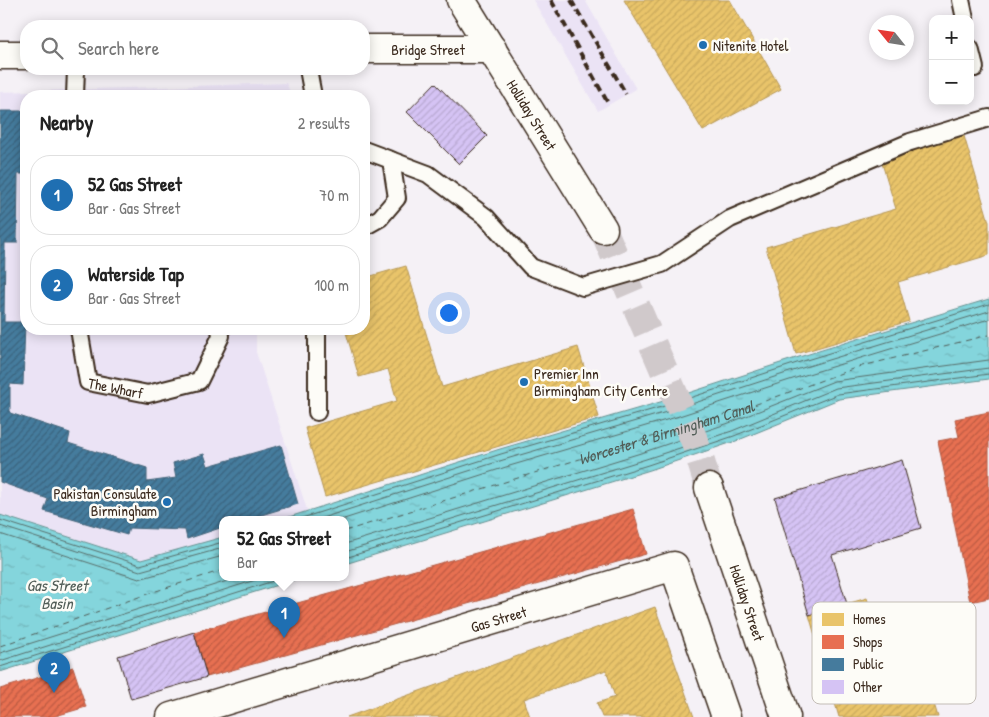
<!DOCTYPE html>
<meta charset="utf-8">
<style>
body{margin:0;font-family:"Patrick Hand",sans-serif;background:#f6f6f6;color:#222}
.controls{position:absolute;right:15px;top:15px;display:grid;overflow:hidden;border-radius:10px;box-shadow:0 2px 12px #0003}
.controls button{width:45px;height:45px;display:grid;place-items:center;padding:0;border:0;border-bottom:1px solid #e0e0e0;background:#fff;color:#222;font:25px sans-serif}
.compass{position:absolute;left:869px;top:15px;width:45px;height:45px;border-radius:50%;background:#fff;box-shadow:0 2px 12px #0003;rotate:300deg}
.you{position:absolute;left:448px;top:312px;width:18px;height:18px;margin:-12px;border:4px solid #fff;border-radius:50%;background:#1a73e8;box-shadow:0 0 0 8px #1a73e833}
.badge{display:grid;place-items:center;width:32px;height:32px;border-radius:50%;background:#1f6fb2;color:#fff;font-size:16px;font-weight:700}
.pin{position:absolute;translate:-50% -41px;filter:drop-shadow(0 1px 2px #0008)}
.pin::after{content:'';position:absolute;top:26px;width:18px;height:15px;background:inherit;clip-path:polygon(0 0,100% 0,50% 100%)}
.popup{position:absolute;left:219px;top:516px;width:130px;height:65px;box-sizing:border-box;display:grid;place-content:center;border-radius:10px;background:#fff;filter:drop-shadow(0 1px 4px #0005);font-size:16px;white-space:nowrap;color:#767676}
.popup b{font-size:19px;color:#222}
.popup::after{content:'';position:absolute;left:50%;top:100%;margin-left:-10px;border:10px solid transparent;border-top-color:#fff}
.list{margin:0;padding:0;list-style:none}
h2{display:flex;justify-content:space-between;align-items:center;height:65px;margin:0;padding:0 20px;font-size:21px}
h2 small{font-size:16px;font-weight:400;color:#767676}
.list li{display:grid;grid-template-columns:32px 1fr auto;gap:15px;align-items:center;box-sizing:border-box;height:80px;margin:0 10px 10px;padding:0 10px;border:1px solid #e0e0e0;border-radius:20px}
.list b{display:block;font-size:19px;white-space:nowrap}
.list p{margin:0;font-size:16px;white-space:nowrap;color:#767676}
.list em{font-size:16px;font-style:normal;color:#767676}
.icon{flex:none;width:28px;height:28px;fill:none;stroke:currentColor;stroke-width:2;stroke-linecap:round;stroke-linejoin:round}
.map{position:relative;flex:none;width:989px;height:717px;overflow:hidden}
.search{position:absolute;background:#fff;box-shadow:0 2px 12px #0003;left:20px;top:20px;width:350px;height:55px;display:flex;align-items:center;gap:12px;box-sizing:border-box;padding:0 18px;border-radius:20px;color:#767676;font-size:19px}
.panel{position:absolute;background:#fff;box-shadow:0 2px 12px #0003;left:20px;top:90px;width:350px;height:245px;border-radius:20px}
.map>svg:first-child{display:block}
</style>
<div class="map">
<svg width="989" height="717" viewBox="0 0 989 717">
<defs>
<pattern id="water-ripples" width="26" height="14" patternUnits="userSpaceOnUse" patternTransform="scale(1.25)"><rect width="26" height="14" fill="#84d5dc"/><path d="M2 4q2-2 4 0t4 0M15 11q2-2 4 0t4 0" fill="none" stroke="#73b7bc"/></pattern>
<pattern id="homes-hatch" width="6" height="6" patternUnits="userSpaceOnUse" patternTransform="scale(1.25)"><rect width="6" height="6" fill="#e9c46a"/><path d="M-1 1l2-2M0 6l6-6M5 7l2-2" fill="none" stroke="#c9a95b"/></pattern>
<pattern id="shops-hatch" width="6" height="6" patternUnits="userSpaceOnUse" patternTransform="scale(1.25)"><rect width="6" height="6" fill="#e76f51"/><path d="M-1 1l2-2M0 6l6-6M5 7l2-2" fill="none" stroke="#bc5b43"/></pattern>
<pattern id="public-hatch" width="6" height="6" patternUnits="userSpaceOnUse" patternTransform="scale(1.25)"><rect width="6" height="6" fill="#457b9d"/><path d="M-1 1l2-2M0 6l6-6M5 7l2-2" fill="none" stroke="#3b657f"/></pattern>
<pattern id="building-hatch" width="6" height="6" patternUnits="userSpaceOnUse" patternTransform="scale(1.25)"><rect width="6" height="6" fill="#d5c3f4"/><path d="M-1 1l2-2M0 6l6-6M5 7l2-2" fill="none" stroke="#b8a8d1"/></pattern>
</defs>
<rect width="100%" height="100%" fill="#f5f1f6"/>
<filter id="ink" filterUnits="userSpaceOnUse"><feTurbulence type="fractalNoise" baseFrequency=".02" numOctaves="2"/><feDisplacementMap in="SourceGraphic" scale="10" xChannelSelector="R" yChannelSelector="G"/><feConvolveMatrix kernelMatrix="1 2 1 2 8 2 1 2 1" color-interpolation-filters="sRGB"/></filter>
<g filter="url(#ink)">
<g fill="#ebe3f5">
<path d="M533,0H585L636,89L598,111Z"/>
<path d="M286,83L292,96H26V329H256V352L310,519H223V570L141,560L0,515V92Z"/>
</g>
<g fill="url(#water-ripples)" stroke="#679190">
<path d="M989,299V379L839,399L736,441L650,470L345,564V519H283L500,449L667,400L799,357Z"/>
<path d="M0,515L141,560L223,537V577H303L0,672Z"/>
</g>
<g fill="url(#homes-hatch)" stroke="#b59653">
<path d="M624,0H730L781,89L703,131Z"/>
<path d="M964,136L989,222V255L898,282L909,321L796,354L766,247L896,209L881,160Z"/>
<path d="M406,266L442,387L578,347L599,417L325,497L305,428L397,401L388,369L359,377L345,329H364V278Z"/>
<path d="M867,598L896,696L929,687L938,717H839L809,615Z"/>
<path d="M655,607L694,717H602L597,703L615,697L606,670L524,699L530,717H347Z"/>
</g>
<g fill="url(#shops-hatch)" stroke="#b35a42">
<path d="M989,412V598L970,602L938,441L959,437L955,419Z"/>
<path d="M633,509L646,554L207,677L194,632Z"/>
<path d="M73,667L86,707L52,717H0V689Z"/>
</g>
<path fill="url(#public-hatch)" stroke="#426377" d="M0,111H26V174H18L17,243H5L4,322H25L23,385L10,384V413L70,433L68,443L147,468V482L176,478L173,463L204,454L208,466L281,445L298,504L248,519H223V527L187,539L185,530L129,528L127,535L44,511L48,499L0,482Z"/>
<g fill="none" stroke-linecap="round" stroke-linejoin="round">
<g stroke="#586e6a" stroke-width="1">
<path d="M299,519L501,454L668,405L800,362L989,304"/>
<path d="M319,519L503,460L670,411L802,368L989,311"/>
<path d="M344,519L506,467L673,418L805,375L989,319"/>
<path d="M0,520L140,565L223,542"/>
<path d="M0,526L140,571L223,548"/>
<path d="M0,534L139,579L223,556"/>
<path d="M345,544L644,452L729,423L834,381L989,360"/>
<path d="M345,552L646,459L732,431L836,388L989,368"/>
<path d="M345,558L648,465L734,436L838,394L989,374"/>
<path d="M0,653L240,577"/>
<path d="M0,661L265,577"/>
<path d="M0,667L286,577"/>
</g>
<g stroke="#515d57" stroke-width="1" stroke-dasharray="6 5" stroke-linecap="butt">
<path id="s1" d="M345,531L743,409L858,367L989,335"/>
<path d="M0,646L153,592L223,570"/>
</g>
</g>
<g fill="url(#building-hatch)" stroke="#3b2a1e">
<path d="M435,83L487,136L459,164L407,112Z"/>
<path d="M902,460L921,528L832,555L847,604L809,615L775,498Z"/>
<path d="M194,632L207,677L131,699L118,656Z"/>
</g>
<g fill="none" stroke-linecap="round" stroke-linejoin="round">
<path stroke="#d0c9cb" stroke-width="28" stroke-dasharray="28 14" stroke-linecap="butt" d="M603,229L695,442L709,488"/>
<defs>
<g id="lane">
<path d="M961,0L965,19"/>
<path d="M970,48L975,68"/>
<path d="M308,69L313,96"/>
<path d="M75,96L76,69"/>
<path d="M364,150L428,174L486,217L531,267L583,287L662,264L730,219L910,142L989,118"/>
<path d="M364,227L380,218L397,198L391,160"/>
<path id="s2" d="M79,329L88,382L148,394L199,381L221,336L220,329"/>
<path d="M317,412V329"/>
</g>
<g id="street">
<path id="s3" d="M461,0L603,229"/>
<path id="s4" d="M364,49H492"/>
<path d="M0,55H26"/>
<path id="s5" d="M709,488L786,717"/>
<path id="s6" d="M171,717L674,566L726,717"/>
</g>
</defs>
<use href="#lane" stroke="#3b2a1e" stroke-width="20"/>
<use href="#street" stroke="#3b2a1e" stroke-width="31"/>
<use href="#lane" stroke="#fdfcf7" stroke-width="16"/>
<use href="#street" stroke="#fdfcf7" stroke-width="28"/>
<g stroke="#3b2a1e" stroke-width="4" stroke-dasharray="8 4" stroke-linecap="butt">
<path d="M551,0L609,105"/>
<path d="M571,0L626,94"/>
</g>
</g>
</g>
<g fill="#1f6fb2" stroke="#fdfcf7" stroke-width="2">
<circle cx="703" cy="45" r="5"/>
<circle cx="524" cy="382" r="5"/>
<circle cx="167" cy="502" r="5"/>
</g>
<g text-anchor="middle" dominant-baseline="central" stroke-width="5" stroke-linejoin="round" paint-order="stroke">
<g font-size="15" fill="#3b2a1e" stroke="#fdfcf7" text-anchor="start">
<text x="713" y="45">Nitenite Hotel</text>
<text x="534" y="373">Premier Inn<tspan x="534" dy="17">Birmingham City Centre</tspan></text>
<text x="157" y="493" text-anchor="end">Pakistan Consulate<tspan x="157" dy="17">Birmingham</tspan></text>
</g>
<g font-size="15" fill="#3b2a1e" stroke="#fdfcf7">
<text stroke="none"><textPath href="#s4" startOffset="64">Bridge Street</textPath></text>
<text stroke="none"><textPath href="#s3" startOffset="135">Holliday Street</textPath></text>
<text stroke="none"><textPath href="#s2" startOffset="82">The Wharf</textPath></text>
<text stroke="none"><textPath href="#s5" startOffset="121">Holliday Street</textPath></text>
<text stroke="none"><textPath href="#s6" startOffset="342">Gas Street</textPath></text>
</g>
<g font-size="16" font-style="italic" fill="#515d57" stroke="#fdfcf7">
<text stroke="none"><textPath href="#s1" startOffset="336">Worcester &amp; Birmingham Canal</textPath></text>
<text x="57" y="585">Gas Street<tspan x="57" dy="18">Basin</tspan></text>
</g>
</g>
<rect x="812" y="602" width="164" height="102" rx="8" fill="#fdfcf7" stroke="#c3bdb6" stroke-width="1"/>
<rect x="822" y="613" width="22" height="13" fill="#e9c46a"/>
<rect x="822" y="635" width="22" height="14" fill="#e76f51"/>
<rect x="822" y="658" width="22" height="13" fill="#457b9d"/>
<rect x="822" y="680" width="22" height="14" fill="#d5c3f4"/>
<g font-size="14" fill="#3b2a1e">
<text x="853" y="624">Homes</text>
<text x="853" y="647">Shops</text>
<text x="853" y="669">Public</text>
<text x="853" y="692">Other</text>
</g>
</svg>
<div class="controls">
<button>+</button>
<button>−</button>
</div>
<svg class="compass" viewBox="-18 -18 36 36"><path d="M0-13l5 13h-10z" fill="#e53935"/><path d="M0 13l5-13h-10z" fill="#767676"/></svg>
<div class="you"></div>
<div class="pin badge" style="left:284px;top:638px">1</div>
<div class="popup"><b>52 Gas Street</b>Bar</div>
<div class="pin badge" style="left:54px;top:693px">2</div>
<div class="search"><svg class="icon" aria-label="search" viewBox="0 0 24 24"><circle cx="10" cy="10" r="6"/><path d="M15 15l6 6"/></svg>Search here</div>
<section class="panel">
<h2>Nearby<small>2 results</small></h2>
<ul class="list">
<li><span class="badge">1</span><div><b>52 Gas Street</b><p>Bar · Gas Street</p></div><em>70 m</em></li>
<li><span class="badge">2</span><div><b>Waterside Tap</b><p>Bar · Gas Street</p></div><em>100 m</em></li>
</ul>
</section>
</div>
